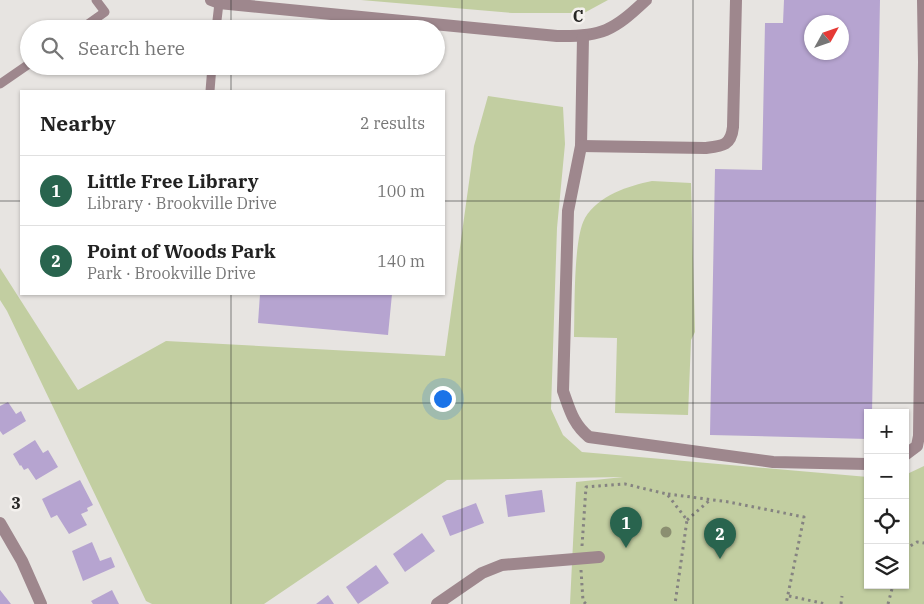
<!DOCTYPE html>
<meta charset="utf-8">
<style>
body{margin:0;font-family:"IBM Plex Serif",serif;background:#f2f2f2;color:#222}
.controls{position:absolute;right:15px;bottom:15px;display:grid;overflow:hidden;border-radius:0px;box-shadow:0 1px 4px #0004}
.controls button{width:45px;height:45px;display:grid;place-items:center;padding:0;border:0;border-bottom:1px solid #e0e0e0;background:#fff;color:#222;font:25px sans-serif}
.compass{position:absolute;left:804px;top:15px;width:45px;height:45px;border-radius:50%;background:#fff;box-shadow:0 1px 4px #0004;rotate:50deg}
.you{position:absolute;left:442px;top:398px;width:18px;height:18px;margin:-12px;border:4px solid #fff;border-radius:50%;background:#1a73e8;box-shadow:0 0 0 8px #1a73e833}
.badge{display:grid;place-items:center;width:32px;height:32px;border-radius:50%;background:#29644e;color:#fff;font-size:16px;font-weight:700}
.pin{position:absolute;translate:-50% -41px;filter:drop-shadow(0 1px 2px #0008)}
.pin::after{content:'';position:absolute;top:26px;width:18px;height:15px;background:inherit;clip-path:polygon(0 0,100% 0,50% 100%)}
.list{margin:0;padding:0;list-style:none}
h2{display:flex;justify-content:space-between;align-items:center;height:65px;margin:0;padding:0 20px;font-size:21px}
h2 small{font-size:16px;font-weight:400;color:#767676}
.list li{display:grid;grid-template-columns:32px 1fr auto;gap:15px;align-items:center;box-sizing:border-box;height:70px;padding:0 20px;border-top:1px solid #e0e0e0}
.list b{display:block;font-size:19px;white-space:nowrap}
.list p{margin:0;font-size:16px;white-space:nowrap;color:#767676}
.list em{font-size:16px;font-style:normal;color:#767676}
.icon{flex:none;width:28px;height:28px;fill:none;stroke:currentColor;stroke-width:2;stroke-linecap:round;stroke-linejoin:round}
.map{position:relative;flex:none;width:924px;height:604px;overflow:hidden}
.search{position:absolute;background:#fff;box-shadow:0 1px 4px #0004;left:20px;top:20px;width:425px;height:55px;display:flex;align-items:center;gap:12px;box-sizing:border-box;padding:0 18px;border-radius:28px;color:#767676;font-size:19px}
.panel{position:absolute;background:#fff;box-shadow:0 1px 4px #0004;left:20px;top:90px;width:425px;height:205px;border-radius:0px}
.map>svg:first-child{display:block}
</style>
<div class="map">
<svg width="924" height="604" viewBox="0 0 924 604">
<rect width="100%" height="100%" fill="#e7e4e1"/>
<g fill="#c2cea1">
<path d="M361,0H608L584,13H512Z"/>
<path d="M488,96L563,107L565,144L557,228L551,409L563,435L582,452L868,477V585H905V475L924,466V604H570L576,482L623,477L447,480L264,604H152L146,601L7,311L0,300V268L78,390L166,341L445,356L474,146Z"/>
<path d="M652,181L691,183L695,332L691,340L688,415L615,413L617,338L574,337C575,310 573,239 585,218C599,195 628,186 652,181Z"/>
</g>
<g fill="#b6a4d0" fill-rule="evenodd">
<path d="M784,0H880L872,413H868V439L710,435L715,169L762,170L765,23H783ZM812,22H842V52H812Z"/>
<path d="M260,294H392L388,335L258,323Z"/>
<path d="M8,402L16,414L21,411L26,421L3,435L0,431V406Z"/>
<path d="M35,440L43,453L48,450L58,467L36,480L28,468L24,470L21,465L20,466L13,454Z"/>
<path d="M80,480L93,505L87,508L88,511L81,514L87,525L69,534L57,515L51,518L42,499Z"/>
<path d="M542,490L545,512L508,517L505,495Z"/>
<path d="M476,503L484,523L450,536L442,516Z"/>
<path d="M422,533L435,551L405,572L393,554Z"/>
<path d="M92,542L100,561L111,557L115,567L83,581L72,551Z"/>
<path d="M376,565L389,583L358,604L346,587Z"/>
<path d="M0,590L11,604H0Z"/>
<path d="M112,590L119,604H93L91,601Z"/>
<path d="M328,595L334,604H316Z"/>
</g>
<g fill="none" stroke-linecap="round" stroke-linejoin="round">
<g stroke="#858381" stroke-width="3" stroke-dasharray="2.5 4" stroke-linecap="butt">
<path d="M668,494L729,502L804,517L786,604"/>
<path d="M687,520L710,500"/>
<path d="M582,546L586,487L625,484L667,494L687,520L675,604"/>
<path d="M905,549L917,542L924,543"/>
<path d="M581,570L583,601L586,604"/>
<path d="M789,596L826,604"/>
<path d="M841,604L842,596"/>
<path d="M888,604L893,585"/>
</g>
<g stroke="#9e878d" stroke-width="9">
<path d="M81,29L105,12L96,0"/>
<path d="M216,29L219,3"/>
<path d="M0,84L29,64"/>
<path d="M210,91L212,66"/>
</g>
<g stroke="#9e878d" stroke-width="12">
<path d="M211,0L219,3L557,36C602,37 613,31 646,0"/>
<path d="M583,37L581,146L568,211L563,391C570,410 573,424 589,437L773,462L868,464"/>
<path d="M581,146L705,148C722,146 731,146 733,127L736,0"/>
<path d="M905,455L917,446L919,436L924,62L923,0"/>
<path d="M0,523L22,561L41,604"/>
<path d="M437,604L482,573L502,565L599,557"/>
</g>
</g>
<circle fill="#8b8f71" cx="666" cy="532" r="5.5"/>
<path fill="none" stroke="#272625" stroke-width="1" stroke-opacity="0.55" d="M231,0V29M462,0V604M693,0V604M231,66V91M0,201H21M444,201H924M231,294V604M0,403H924"/>
<g font-size="16" text-anchor="middle" font-weight="bold" fill="#272625" stroke="#f4f1ee" stroke-width="5" stroke-linejoin="round" paint-order="stroke">
<text x="578" y="22">C</text>
<text x="16" y="509">3</text>
</g>
</svg>
<div class="controls">
<button>+</button>
<button>−</button>
<button><svg class="icon" aria-label="locate" viewBox="0 0 24 24"><circle cx="12" cy="12" r="6"/><path d="M12 2v4M12 18v4M2 12h4M18 12h4"/></svg></button>
<button><svg class="icon" aria-label="layers" viewBox="0 0 24 24"><path d="M12 4l9 5-9 5-9-5zM3 14l9 5 9-5"/></svg></button>
</div>
<svg class="compass" viewBox="-18 -18 36 36"><path d="M0-13l5 13h-10z" fill="#e53935"/><path d="M0 13l5-13h-10z" fill="#767676"/></svg>
<div class="you"></div>
<div class="pin badge" style="left:626px;top:548px">1</div>
<div class="pin badge" style="left:720px;top:559px">2</div>
<div class="search"><svg class="icon" aria-label="search" viewBox="0 0 24 24"><circle cx="10" cy="10" r="6"/><path d="M15 15l6 6"/></svg>Search here</div>
<section class="panel">
<h2>Nearby<small>2 results</small></h2>
<ul class="list">
<li><span class="badge">1</span><div><b>Little Free Library</b><p>Library · Brookville Drive</p></div><em>100 m</em></li>
<li><span class="badge">2</span><div><b>Point of Woods Park</b><p>Park · Brookville Drive</p></div><em>140 m</em></li>
</ul>
</section>
</div>
